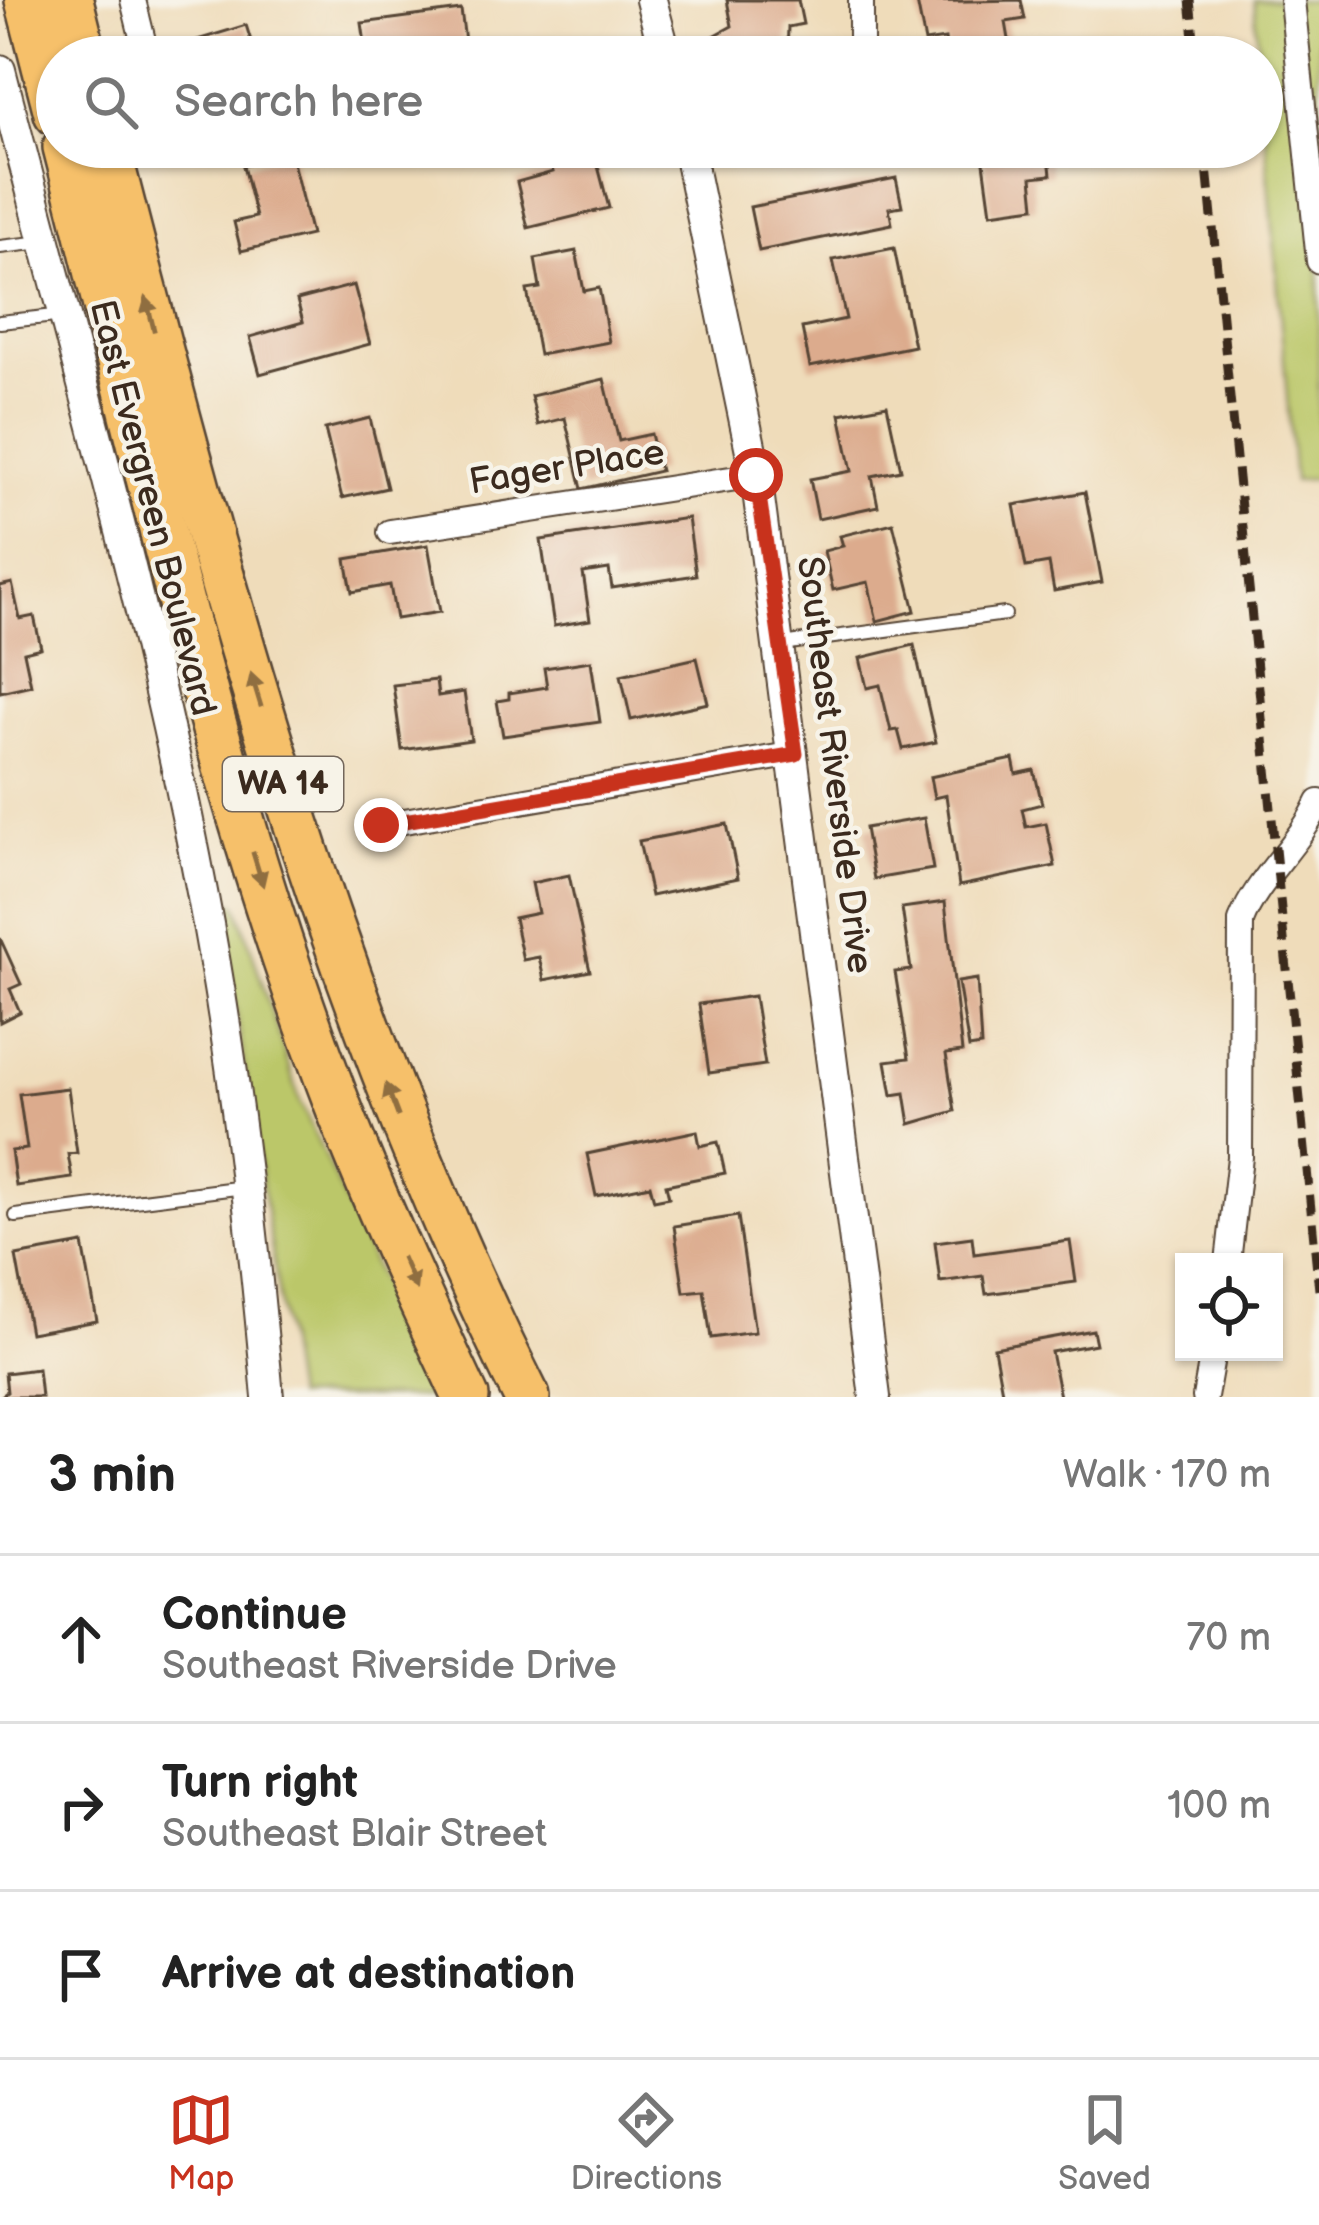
<!DOCTYPE html>
<meta charset="utf-8">
<style>
body{margin:0;font-family:"Balsamiq Sans",sans-serif;background:#f2f2f2;color:#222}
.controls{position:absolute;right:36px;bottom:36px;display:grid;overflow:hidden;border-radius:0px;box-shadow:0 3px 9px #0004}
.controls button{width:108px;height:108px;display:grid;place-items:center;padding:0;border:0;border-bottom:3px solid #e0e0e0;background:#fff;color:#222;font:60px sans-serif}
.stop{position:absolute;width:36px;height:36px;margin:-27px;border:9px solid #c8321e;border-radius:50%;background:#fff}
.stop.end{background:#c8321e;border-color:#fff;box-shadow:0 3px 12px #0008}
.list{margin:0;padding:0;list-style:none}
h2{display:flex;justify-content:space-between;align-items:center;height:156px;margin:0;padding:0 48px;font-size:51px}
h2 small{font-size:39px;font-weight:400;color:#767676}
.list li{display:grid;grid-template-columns:78px 1fr auto;gap:36px;align-items:center;box-sizing:border-box;height:168px;padding:0 48px;border-top:3px solid #e0e0e0}
.list b{display:block;font-size:45px;white-space:nowrap}
.list p{margin:0;font-size:39px;white-space:nowrap;color:#767676}
.list em{font-size:39px;font-style:normal;color:#767676}
.icon{flex:none;width:66px;height:66px;fill:none;stroke:currentColor;stroke-width:2;stroke-linecap:round;stroke-linejoin:round}
.map{position:relative;flex:none;width:1319px;height:1397px;overflow:hidden}
.search{position:absolute;background:#fff;box-shadow:0 3px 9px #0004;left:36px;right:36px;top:36px;height:132px;display:flex;align-items:center;gap:30px;box-sizing:border-box;padding:0 42px;border-radius:66px;color:#767676;font-size:45px}
.sheet{height:660px;background:#fff}
nav{display:flex;justify-content:space-around;align-items:center;box-sizing:border-box;height:168px;border-top:3px solid #e0e0e0;background:#fff;font-size:33px;color:#767676}
nav a{display:grid;justify-items:center;gap:6px}
nav .on{color:#c8321e}
.map>svg:first-child{display:block}
</style>
<div class="map">
<svg width="1319" height="1397" viewBox="0 0 1319 1397">
<rect width="100%" height="100%" fill="#f7f3e8"/>
<filter id="ink" filterUnits="userSpaceOnUse"><feTurbulence type="fractalNoise" baseFrequency=".00833" numOctaves="2"/><feDisplacementMap in="SourceGraphic" scale="24" xChannelSelector="R" yChannelSelector="G"/><feConvolveMatrix kernelMatrix="1 2 1 2 8 2 1 2 1" color-interpolation-filters="sRGB"/></filter>
<filter id="wash" filterUnits="userSpaceOnUse"><feTurbulence type="fractalNoise" baseFrequency=".004" numOctaves="4" result="noise"/><feDisplacementMap in="SourceGraphic" scale="48" xChannelSelector="R" yChannelSelector="G"/><feGaussianBlur stdDeviation="2.7" result="paint"/><feColorMatrix in="noise" values="0 0 0 0 0 0 0 0 0 0 0 0 0 0 0 0 0 1.4 0 .05"/><feComposite in="paint" operator="in"/></filter>
<g filter="url(#wash)">
<rect width="100%" height="100%" fill="#efdcba"/>
<g fill="#bbc769" stroke="#7b7844" stroke-width="3">
<path d="M1254,0H1319V478L1294,481Z"/>
<path d="M219,897L237,905L300,1101L433,1397H294Z"/>
</g>
<g id="blocks">
<g fill="#dcab8d">
<path d="M727,0H798L803,24L788,27L787,55L716,57L712,37L732,26Z"/>
<path d="M1021,0L1025,19L1006,22L1012,57H948L945,39L925,42L917,2Z"/>
<path d="M461,10L467,57H367L362,23Z"/>
<path d="M246,25L256,57H199L194,41Z"/>
<path d="M547,147H593L609,208L528,228L517,182L553,172Z"/>
<path d="M957,147H1048L1051,175L1032,177L1035,207L991,213L983,155L958,158Z"/>
<path d="M291,154L311,235L241,251L234,222L256,217L243,166Z"/>
<path d="M896,178L902,206L889,208L892,224L759,251L750,207Z"/>
<path d="M894,248L914,346L810,367L802,328L846,319L833,260Z"/>
<path d="M576,251L584,291L599,288L609,342L539,355L527,290L540,288L535,259Z"/>
<path d="M354,285L370,344L260,374L250,337L303,322L297,300Z"/>
<path d="M604,379L619,441L651,434L660,471L582,489L565,418L538,425L531,396Z"/>
<path d="M887,405L901,470L872,476L878,506L818,519L810,479L852,471L840,414Z"/>
<path d="M370,418L387,488L342,498L325,429Z"/>
<path d="M1085,492L1102,582L1054,591L1049,563L1026,567L1014,505Z"/>
<path d="M688,518L696,575L612,588L609,569L583,573L590,620L554,626L541,540Z"/>
<path d="M893,523L915,611L877,621L868,582L833,590L824,551L843,546L840,536Z"/>
<path d="M428,545L440,612L396,619L390,585L352,592L346,559Z"/>
<path d="M12,583L20,619L34,616L41,648L24,652L31,685L0,692V586Z"/>
<path d="M914,645L936,742L903,749L898,730L891,731L880,685L867,688L860,658Z"/>
<path d="M697,658L708,703L631,720L621,675Z"/>
<path d="M591,661L600,722L503,736L497,701L509,699V693L547,687L544,668Z"/>
<path d="M436,680L438,696L464,692L471,740L402,750L393,685Z"/>
<path d="M1013,759L1016,774L1034,770L1042,804L1022,809L1026,827L1046,823L1055,866L959,886L946,795L934,798L930,777Z"/>
<path d="M924,818L933,869L874,879L865,828Z"/>
<path d="M727,824L738,878L651,896L639,841Z"/>
<path d="M569,875L590,971L544,980L539,957L523,960L514,918L538,913L532,883Z"/>
<path d="M945,902L962,1052L946,1054L955,1111L910,1124L905,1093L892,1095L886,1061L909,1058L895,972L911,970L902,908Z"/>
<path d="M0,938L21,984L10,989L20,1012L0,1022Z"/>
<path d="M977,979L981,1046L969,1048L958,982Z"/>
<path d="M754,996L765,1065L709,1073L699,1004Z"/>
<path d="M68,1088L77,1153L68,1154L72,1178L16,1186L11,1151L27,1149L19,1094Z"/>
<path d="M697,1131L700,1146L718,1142L725,1173L666,1185L669,1197L654,1200L650,1185L596,1196L587,1154Z"/>
<path d="M738,1216L755,1332L711,1338L704,1290L684,1292L674,1226Z"/>
<path d="M972,1237L974,1254L1070,1241L1076,1282L986,1294L983,1276L940,1282L935,1242Z"/>
<path d="M83,1244L97,1321L30,1333L16,1256Z"/>
<path d="M1093,1330L1096,1344L1051,1352L1060,1397H1003L994,1348Z"/>
<path d="M38,1369L41,1397H0L7,1392L5,1373Z"/>
</g>
</g>
</g>
<g filter="url(#ink)">
<use href="#blocks" fill-opacity="0" stroke="#564535" stroke-width="3"/>
<g fill="none" stroke-linecap="round" stroke-linejoin="round">
<defs>
<g id="service">
<path d="M0,247L43,242"/>
<path d="M0,322L64,315"/>
<path d="M782,644L1005,614"/>
<path d="M16,1216L244,1187"/>
</g>
<g id="minor">
<path d="M133,0L147,57"/>
<path d="M1292,0L1319,261"/>
<path d="M861,57V0"/>
<path d="M390,532L756,475"/>
<path d="M381,825L795,754"/>
<path d="M1228,1262L1240,1157L1241,921C1259,876 1299,846 1319,802"/>
<path d="M1205,1397L1213,1352"/>
</g>
<g id="tertiary">
<path d="M651,0L666,57"/>
<path d="M0,70C70,342 150,615 202,892C234,1058 253,1228 268,1397"/>
<path d="M688,147L756,475L875,1397"/>
</g>
<g id="motorway">
<path d="M28,0L57,113"/>
<path d="M70,0L84,57"/>
<path d="M66,147C148,465 217,790 335,1098C374,1200 420,1299 466,1397"/>
<path d="M107,147C218,578 327,997 527,1397"/>
</g>
</defs>
<use href="#service" stroke="#564535" stroke-width="16"/>
<use href="#minor" stroke="#564535" stroke-width="28"/>
<use href="#tertiary" stroke="#564535" stroke-width="34"/>
<use href="#motorway" stroke="#564535" stroke-width="50"/>
<use href="#service" stroke="#fff" stroke-width="12"/>
<use href="#minor" stroke="#fff" stroke-width="24"/>
<use href="#tertiary" stroke="#fff" stroke-width="30"/>
<use href="#motorway" stroke="#f6c06b" stroke-width="45"/>
<g stroke="#3b2a1e" stroke-width="9" stroke-dasharray="18 9" stroke-linecap="butt">
<path d="M1190,0L1196,57"/>
<path d="M1205,147L1319,1290"/>
</g>
</g>
<defs><path id="oneway-solid" d="M-6-.8H1V-3.2L6.5 0L1 3.2V.8H-6Z" transform="scale(3)"/></defs>
<g fill="#8f6e41">
<use href="#oneway-solid" transform="translate(150 314) rotate(-104)"/>
<use href="#oneway-solid" transform="translate(256 690) rotate(-107)"/>
<use href="#oneway-solid" transform="translate(258 869) rotate(73)"/>
<use href="#oneway-solid" transform="translate(392 1100) rotate(-111)"/>
<use href="#oneway-solid" transform="translate(409 1273) rotate(66)"/>
</g>
</g>
<g fill="none" stroke-linecap="round" stroke-linejoin="round" filter="url(#ink)">
<path stroke="#c8321e" stroke-width="15" d="M381,825L796,754L756,475"/>
</g>
<g text-anchor="middle" dominant-baseline="central" stroke-width="9" stroke-linejoin="round" paint-order="stroke">
<rect fill="#f7f3e8" stroke="#73665b" stroke-width="3" x="223" y="757" width="120" height="54" rx="9"/>
<g font-size="33" font-weight="bold" fill="#3b2a1e">
<text x="283" y="784">WA 14</text>
</g>
<g font-size="36" fill="#3b2a1e" stroke="#f7f3e8">
<text transform="translate(567 468) rotate(-9)">Fager Place</text>
<text transform="translate(152 508) rotate(76)">East Evergreen Boulevard</text>
<text transform="translate(834 765) rotate(83)">Southeast Riverside Drive</text>
</g>
</g>
</svg>
<div class="controls">
<button><svg class="icon" aria-label="locate" viewBox="0 0 24 24"><circle cx="12" cy="12" r="6"/><path d="M12 2v4M12 18v4M2 12h4M18 12h4"/></svg></button>
</div>
<div class="stop" style="left:756px;top:475px"></div>
<div class="stop end" style="left:381px;top:825px"></div>
<div class="search"><svg class="icon" aria-label="search" viewBox="0 0 24 24"><circle cx="10" cy="10" r="6"/><path d="M15 15l6 6"/></svg>Search here</div>
</div>
<section class="sheet">
<h2>3 min<small>Walk · 170 m</small></h2>
<ul class="list">
<li><svg class="icon" aria-label="ahead" viewBox="0 0 24 24"><path d="M12 20V5M6 11l6-6 6 6"/></svg><div><b>Continue</b><p>Southeast Riverside Drive</p></div><em>70 m</em></li>
<li><svg class="icon" aria-label="right" viewBox="0 0 24 24"><path d="M7 20v-9h11M14 6l5 5-5 5"/></svg><div><b>Turn right</b><p>Southeast Blair Street</p></div><em>100 m</em></li>
<li><svg class="icon" aria-label="arrive" viewBox="0 0 24 24"><path d="M6 21V4h12l-3 4 3 4H6"/></svg><div><b>Arrive at destination</b></div></li>
</ul>
</section>
<nav>
<a class="on"><svg class="icon" aria-label="map" viewBox="0 0 24 24"><path d="M3 6l6-2 6 2 6-2v14l-6 2-6-2-6 2zM9 4v14M15 6v14"/></svg>Map</a>
<a><svg class="icon" aria-label="directions" viewBox="0 0 24 24"><path d="M12 3l9 9-9 9-9-9zM9 14v-3h6M13 9l2 2-2 2"/></svg>Directions</a>
<a><svg class="icon" aria-label="saved" viewBox="0 0 24 24"><path d="M7 4h10v16l-5-4-5 4z"/></svg>Saved</a>
</nav>
